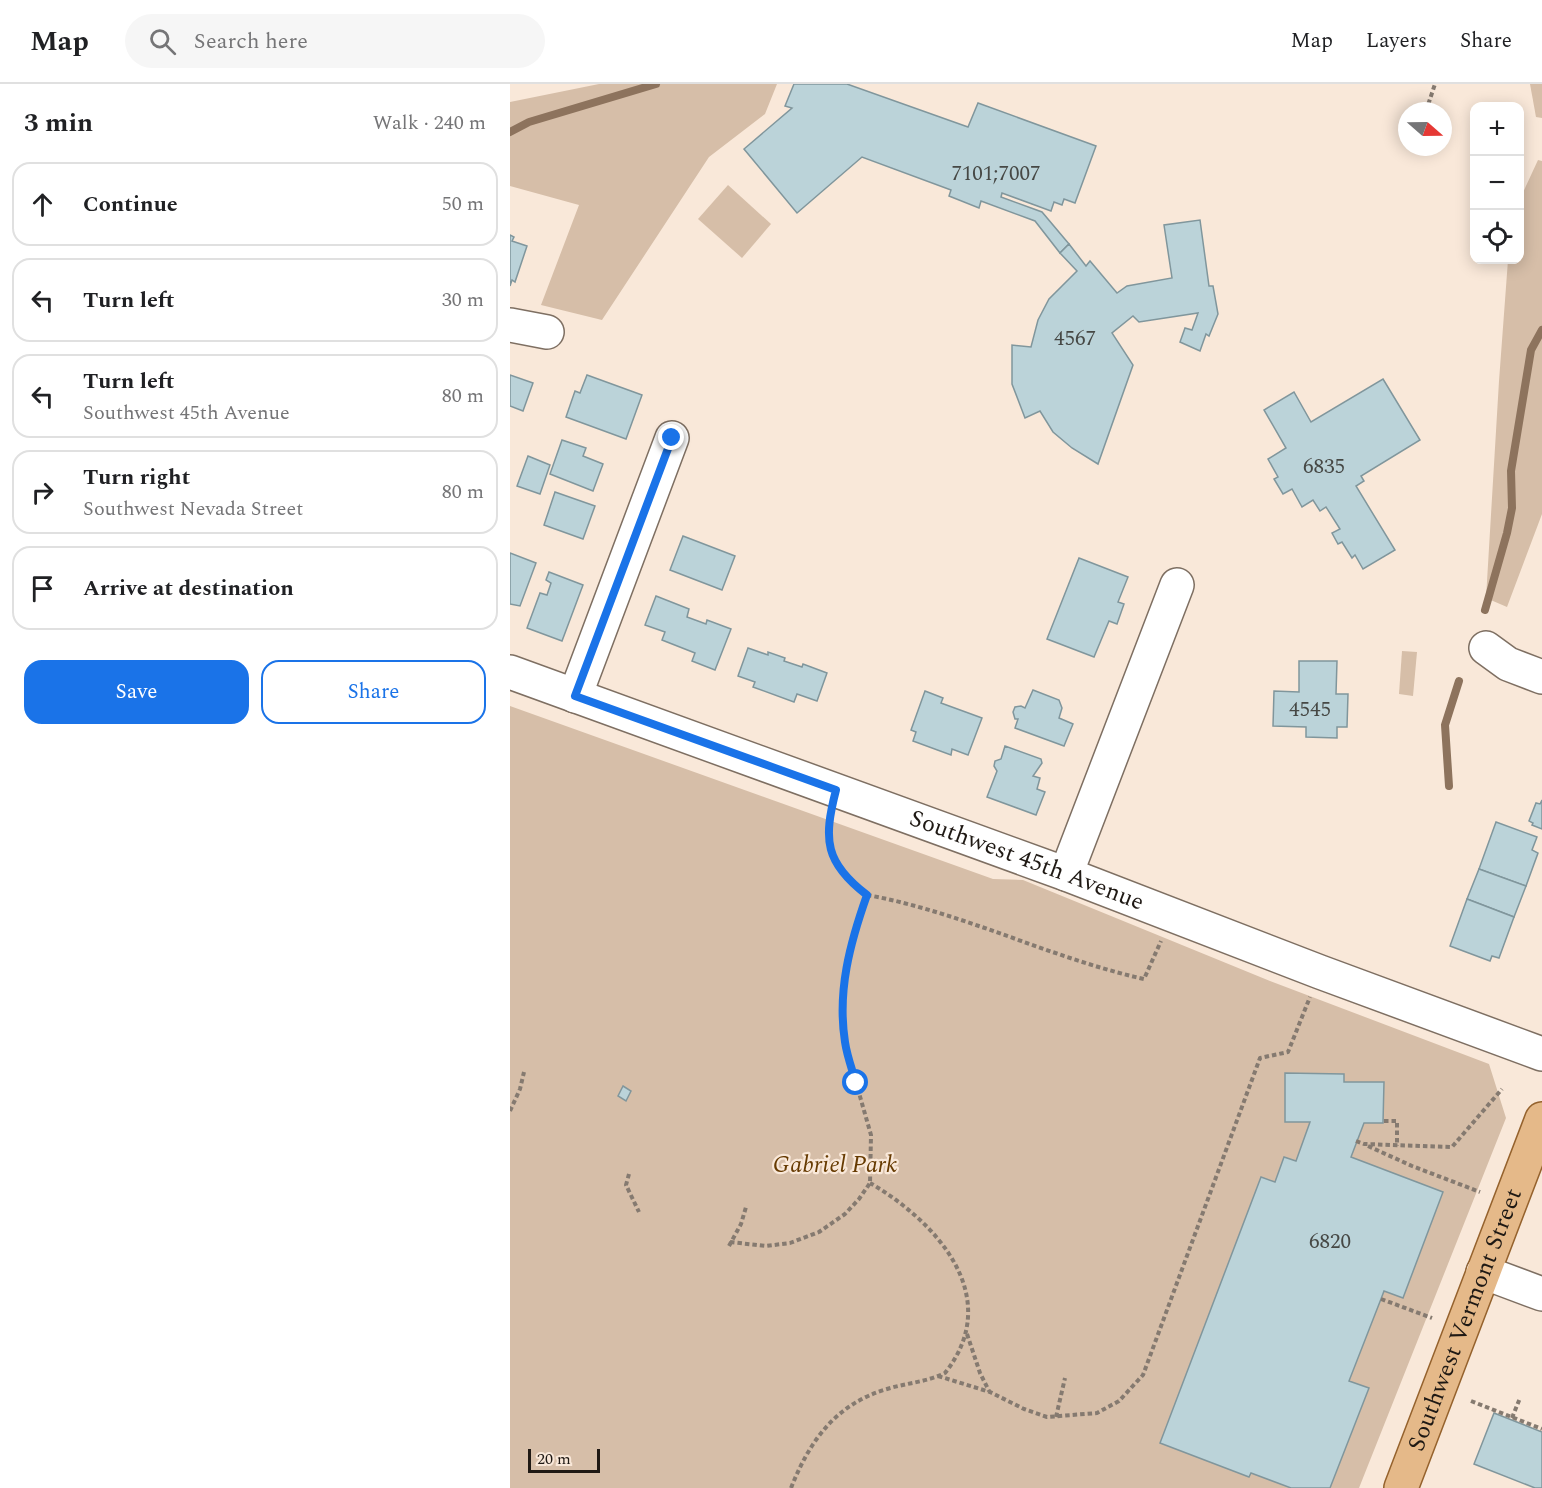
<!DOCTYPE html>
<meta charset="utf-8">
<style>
body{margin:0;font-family:Spectral,serif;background:#f6f6f6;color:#202124}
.controls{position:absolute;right:18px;top:18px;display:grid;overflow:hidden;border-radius:12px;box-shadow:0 3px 15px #0003}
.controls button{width:54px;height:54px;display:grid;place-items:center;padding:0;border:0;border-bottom:2px solid #e0e0e0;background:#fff;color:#202124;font:30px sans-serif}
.compass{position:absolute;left:888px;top:18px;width:54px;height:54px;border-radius:50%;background:#fff;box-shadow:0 3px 15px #0003;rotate:110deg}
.scale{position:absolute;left:18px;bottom:15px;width:72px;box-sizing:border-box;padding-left:6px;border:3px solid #1f1914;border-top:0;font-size:16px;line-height:21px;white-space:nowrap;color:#1f1914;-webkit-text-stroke:4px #f9e8d9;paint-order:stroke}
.stop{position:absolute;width:18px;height:18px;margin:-14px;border:4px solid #1a73e8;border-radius:50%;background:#fff}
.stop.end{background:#1a73e8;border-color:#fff;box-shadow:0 2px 6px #0008}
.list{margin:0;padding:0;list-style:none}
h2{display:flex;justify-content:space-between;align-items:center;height:78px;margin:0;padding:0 24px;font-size:26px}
h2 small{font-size:20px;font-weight:400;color:#757577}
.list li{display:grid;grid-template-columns:39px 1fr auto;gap:18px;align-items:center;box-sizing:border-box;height:84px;margin:0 12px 12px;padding:0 12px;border:2px solid #e0e0e0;border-radius:18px}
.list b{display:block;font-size:22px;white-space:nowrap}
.list p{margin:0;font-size:20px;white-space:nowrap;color:#757577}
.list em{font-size:20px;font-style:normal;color:#757577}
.actions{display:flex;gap:12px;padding:18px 24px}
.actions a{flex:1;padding:14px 0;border:2px solid #1a73e8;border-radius:18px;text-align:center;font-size:21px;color:#1a73e8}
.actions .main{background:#1a73e8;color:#fff}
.icon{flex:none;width:33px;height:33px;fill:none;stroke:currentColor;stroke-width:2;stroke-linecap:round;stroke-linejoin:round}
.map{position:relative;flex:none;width:1032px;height:1404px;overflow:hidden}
header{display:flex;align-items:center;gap:36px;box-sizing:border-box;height:84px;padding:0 30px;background:#fff;border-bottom:2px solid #e0e0e0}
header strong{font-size:28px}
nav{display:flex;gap:33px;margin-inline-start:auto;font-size:21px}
.search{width:420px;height:54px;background:#f6f6f6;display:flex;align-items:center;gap:15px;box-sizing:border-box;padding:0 21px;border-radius:33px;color:#757577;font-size:22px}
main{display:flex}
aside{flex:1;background:#fff}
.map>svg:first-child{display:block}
</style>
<header>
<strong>Map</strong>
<div class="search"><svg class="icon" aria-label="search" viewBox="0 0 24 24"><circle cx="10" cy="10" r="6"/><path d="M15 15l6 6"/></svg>Search here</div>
<nav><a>Map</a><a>Layers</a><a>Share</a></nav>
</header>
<main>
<aside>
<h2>3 min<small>Walk · 240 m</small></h2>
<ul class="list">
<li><svg class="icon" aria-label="ahead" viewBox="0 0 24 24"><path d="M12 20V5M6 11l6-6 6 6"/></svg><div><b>Continue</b></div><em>50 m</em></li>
<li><svg class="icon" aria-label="left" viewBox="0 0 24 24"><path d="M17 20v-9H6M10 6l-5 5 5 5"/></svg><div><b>Turn left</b></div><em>30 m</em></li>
<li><svg class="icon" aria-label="left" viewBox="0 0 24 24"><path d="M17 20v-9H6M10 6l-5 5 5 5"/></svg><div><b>Turn left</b><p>Southwest 45th Avenue</p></div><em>80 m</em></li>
<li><svg class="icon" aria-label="right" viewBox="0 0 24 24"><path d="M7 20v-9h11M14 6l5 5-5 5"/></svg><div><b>Turn right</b><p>Southwest Nevada Street</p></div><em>80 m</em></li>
<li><svg class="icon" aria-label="arrive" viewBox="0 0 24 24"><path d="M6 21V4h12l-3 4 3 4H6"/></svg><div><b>Arrive at destination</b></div></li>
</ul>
<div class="actions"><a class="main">Save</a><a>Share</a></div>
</aside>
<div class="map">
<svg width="1032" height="1404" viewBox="0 0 1032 1404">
<rect width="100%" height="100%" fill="#f9e8d9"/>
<g fill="#d6bea8">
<path d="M89,0H267L255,30L199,73L92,236L31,221L69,121L0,102V18Z"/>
<path d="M1020,0H1032V34L1026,33Z"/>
<path d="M1028,76L1032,77V430L997,523L976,514L989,297L998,176H1010V115Z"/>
<path d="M218,101L261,140L232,174L188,135Z"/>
<path d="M892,567L907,568L903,612L889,610Z"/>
<path d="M0,622L483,795L513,796L760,897L979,980L996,1034L849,1404H0Z"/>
</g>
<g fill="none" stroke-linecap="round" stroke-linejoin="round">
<g stroke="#8d735d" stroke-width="8">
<path d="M0,48L19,38L146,0"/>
<path d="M975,526L997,449L1002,424L1001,387L1021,266L1032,246"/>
<path d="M939,702L935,641L949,597"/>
</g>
</g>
<g fill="#bbd3d9" stroke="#80969c" stroke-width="1.5">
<path d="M284,0H337L458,43L468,19L586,62L565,119L554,115L552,121L544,118L541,127L492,109L491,113L532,128L559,160L550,169L525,137L471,117L469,124L439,112L441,106L352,73L287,129L234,65L282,24L275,22Z"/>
<path d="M690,136L699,202H703L708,230L699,252L696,250L690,267L670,258L675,244L682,246L688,229L629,238L623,232L602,249L623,281L588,380L562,364L543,348L530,327L515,334L502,300V261L521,263L528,236L539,215L567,187L550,169L559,160L576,182L580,177L607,209L617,202L662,194L654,141Z"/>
<path d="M0,151L4,153L2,157L17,162L5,198L2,196L0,202Z"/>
<path d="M0,291L23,299L13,327L0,322Z"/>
<path d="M77,291L132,311L116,355L56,333L65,307L70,309Z"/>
<path d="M873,295L910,356L851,392L854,397L846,402L885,466L853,485L845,471L842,474L832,458L828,460L822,449L830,445L816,423L810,427L803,416L792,423L782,405L773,410L764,395L768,393L758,375L776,364L754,326L784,308L801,338Z"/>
<path d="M52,356L76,364L73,372L93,380L83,407L40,390Z"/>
<path d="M18,372L40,381L30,410L7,402Z"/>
<path d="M45,408L85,422L73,455L34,441Z"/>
<path d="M173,452L225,472L212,506L160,486Z"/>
<path d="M0,469L26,479L10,522L0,520Z"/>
<path d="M569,474L618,493L608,518L614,520L607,540L599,537L584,573L537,555Z"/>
<path d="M39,488L73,501L52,557L17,544L30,509L37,511L41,499L36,496Z"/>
<path d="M146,512L179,525L177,533L196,540L197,536L221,545L205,586L182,577L185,569L152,556L155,548L135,541Z"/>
<path d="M238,564L258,571V568L275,574L274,577L292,583L293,580L317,589L307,617L287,610L284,618L243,603L245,598L228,592Z"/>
<path d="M789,577H827L826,610H838L837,643H827V654L796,653V643L763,642L764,607L789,608Z"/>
<path d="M523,606L549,616L552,624L549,634L563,640L554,662L505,644L508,635H505L503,628L505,623L511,622L515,624Z"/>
<path d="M415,607L433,614L431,619L472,634L458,671L442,665L441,671L403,657L406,648L401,646Z"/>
<path d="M495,662L531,675L532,679L523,692L530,694L527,705L535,708L526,731L477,713L487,687L484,682L485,677L491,675Z"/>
<path d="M1032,716V745L1022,741L1023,739L1019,737L1026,719L1030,720Z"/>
<path d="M986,738L1027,753L1022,766L1028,769L1016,802L969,785Z"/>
<path d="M969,785L1016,802L1004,833L957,815Z"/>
<path d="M957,815L1004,833L989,874L982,872L980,877L940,862Z"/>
<path d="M775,989L834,990V998H874L873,1039H854L841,1073L933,1108L893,1214L874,1207L871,1215L839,1297L859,1304L820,1404H781L741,1389L739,1393L650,1359L751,1093L765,1098L774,1073L786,1077L800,1038H775Z"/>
<path d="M113,1002L121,1007L116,1017L108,1012Z"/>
<path d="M984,1329L1032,1348V1404H1025L964,1380Z"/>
</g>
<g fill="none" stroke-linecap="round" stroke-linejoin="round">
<defs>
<g id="minor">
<path d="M0,241L37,248"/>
<path d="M976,564L998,580L1032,593"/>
<path id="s1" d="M0,588L556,790L810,888L1032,970"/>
<path d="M65,612L162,354"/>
<path d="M556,790L667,501"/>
<path d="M973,1188L1032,1210"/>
</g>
<g id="major">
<path id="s2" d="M891,1404L1032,1035"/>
</g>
</defs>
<use href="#minor" stroke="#7e6f62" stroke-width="36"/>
<use href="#major" stroke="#95622d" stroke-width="36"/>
<g stroke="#857a70" stroke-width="4" stroke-dasharray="4.5 3" stroke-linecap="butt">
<path d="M916,27L925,0"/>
<path d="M357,811C452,828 540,874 634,895L651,857"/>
<path d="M0,1027L10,1005L14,988"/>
<path d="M874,1037H887V1062"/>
<path d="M846,1057L854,1060L942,1063L992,1005"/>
<path d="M858,1062L902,1082L970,1108"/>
<path d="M119,1090L116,1101L129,1128"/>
<path d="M220,1158L256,1162L280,1159L309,1148L335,1130L349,1115L360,1099L361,1051L335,960L332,930L334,898L339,865L357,811C331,791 313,768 319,733"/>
<path d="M219,1162L231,1140L236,1123"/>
<path d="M871,1215L922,1234"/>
<path d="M457,1250L470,1289L479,1307"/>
<path d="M428,1292L480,1308L514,1325L537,1333L587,1329L609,1317L633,1291L750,974L778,968L800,913"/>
<path d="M961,1317L1032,1345"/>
<path d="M546,1333L555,1294"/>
<path d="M1002,1334L1010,1314"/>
<path d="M281,1404C300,1356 326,1320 377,1305C396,1299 417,1298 435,1289C495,1213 427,1138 360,1099"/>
</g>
<use href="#minor" stroke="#fff" stroke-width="33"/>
<use href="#major" stroke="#e5b989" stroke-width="33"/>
</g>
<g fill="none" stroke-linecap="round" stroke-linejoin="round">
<path stroke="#1a73e8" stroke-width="8" d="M162,354L65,612L326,706C313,756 315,779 357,811C340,859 327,907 335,958C337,972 342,985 346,999"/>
</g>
<g text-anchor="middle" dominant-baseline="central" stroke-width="4.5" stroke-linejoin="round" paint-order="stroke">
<g font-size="21" fill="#464845">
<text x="486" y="90">7101;7007</text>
<text x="565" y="255">4567</text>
<text x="814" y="383">6835</text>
<text x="800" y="626">4545</text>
<text x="820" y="1158">6820</text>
</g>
<g font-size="24" fill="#1f1914" stroke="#f9e8d9">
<text stroke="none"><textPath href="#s1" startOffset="550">Southwest 45th Avenue</textPath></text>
<text stroke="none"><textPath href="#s2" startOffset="180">Southwest Vermont Street</textPath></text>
</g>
<g font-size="24" font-style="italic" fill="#663a01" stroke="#f9e8d9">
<text x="325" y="1081">Gabriel Park</text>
</g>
</g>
</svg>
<div class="controls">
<button>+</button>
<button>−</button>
<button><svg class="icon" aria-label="locate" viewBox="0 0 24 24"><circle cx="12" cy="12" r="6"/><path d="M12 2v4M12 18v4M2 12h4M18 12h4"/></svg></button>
</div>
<svg class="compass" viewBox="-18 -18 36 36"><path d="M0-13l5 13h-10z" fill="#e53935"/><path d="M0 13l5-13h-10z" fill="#757577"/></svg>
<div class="scale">20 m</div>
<div class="stop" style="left:346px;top:999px"></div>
<div class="stop end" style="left:162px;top:354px"></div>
</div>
</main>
